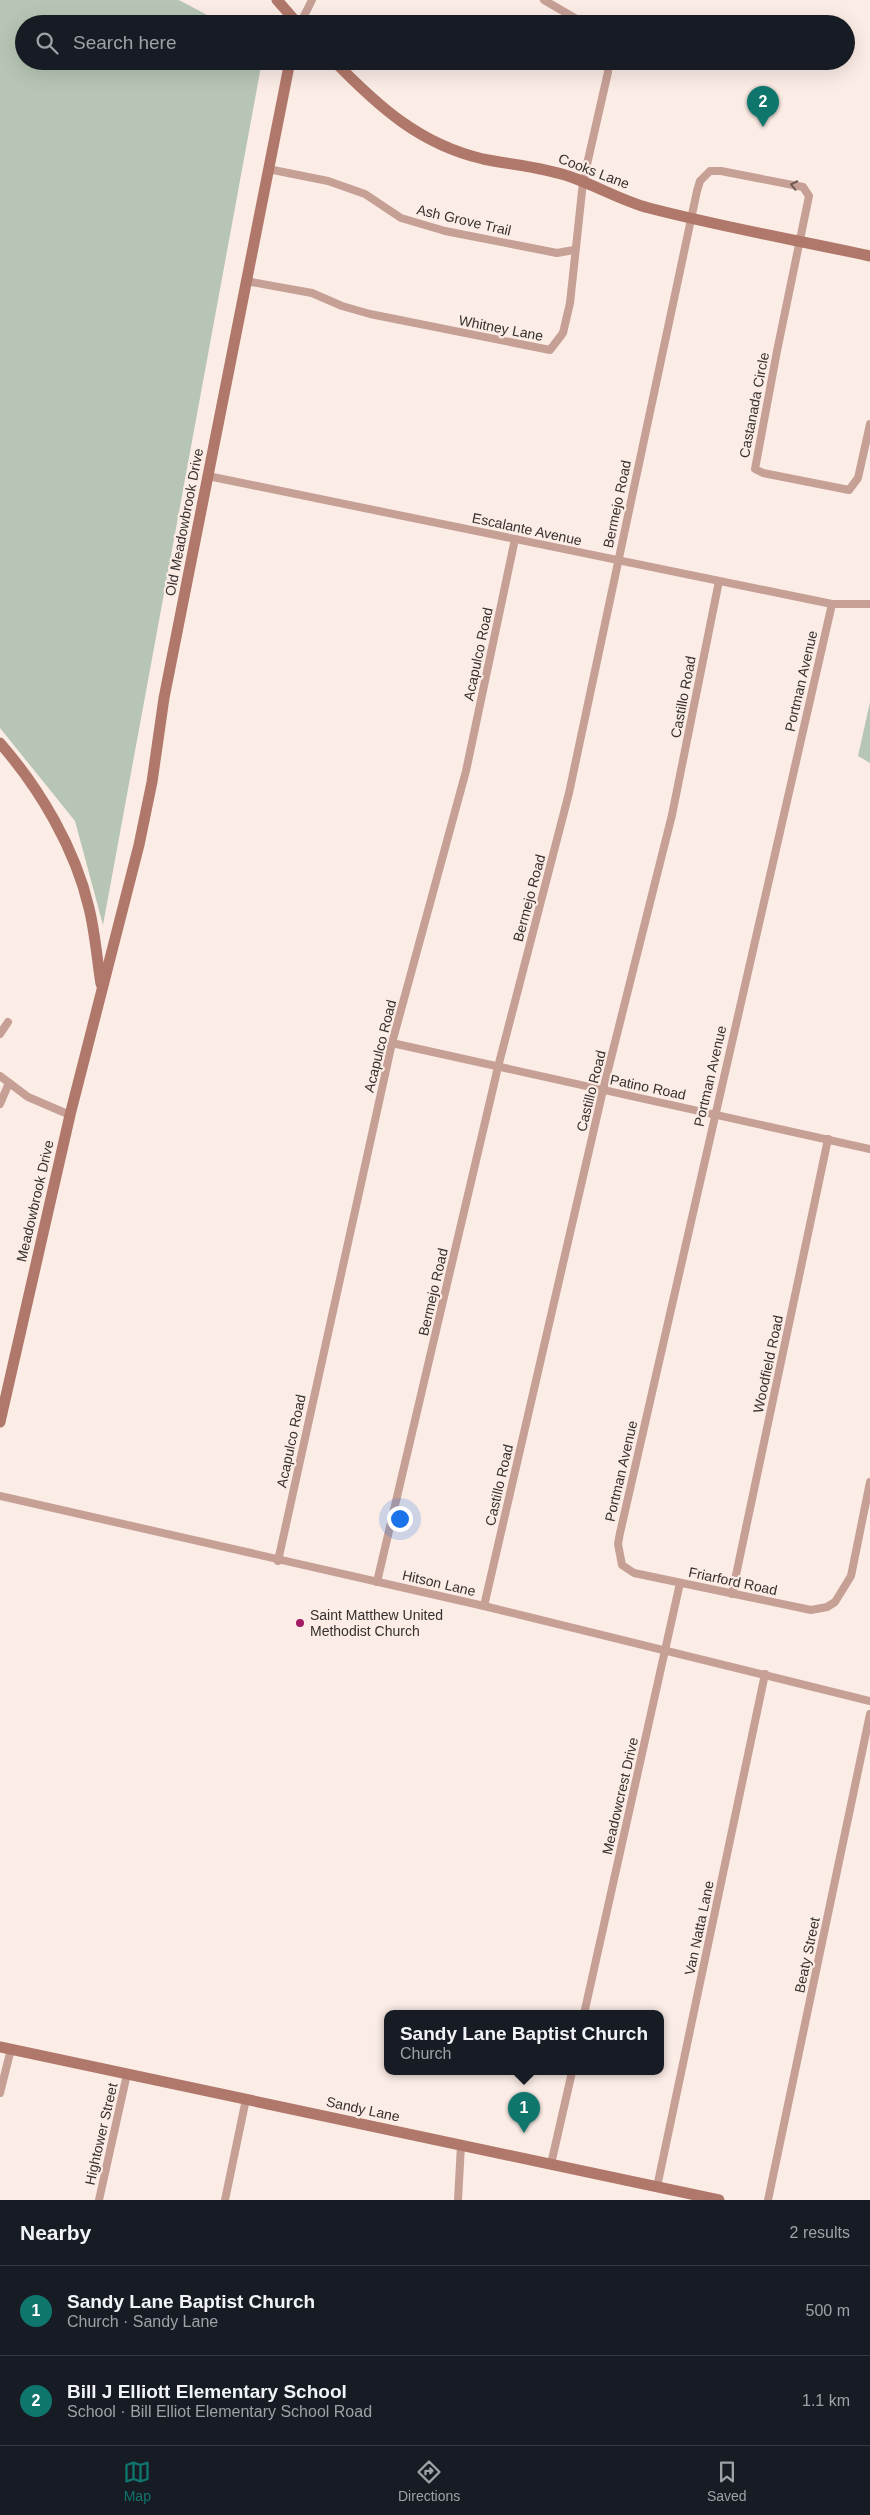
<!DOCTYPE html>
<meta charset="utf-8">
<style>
body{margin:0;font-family:Helvetica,sans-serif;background:#20242c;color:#f1f3f6}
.you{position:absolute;left:399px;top:1518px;width:18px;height:18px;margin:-12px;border:4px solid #fff;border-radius:50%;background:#1a73e8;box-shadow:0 0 0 8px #1a73e833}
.badge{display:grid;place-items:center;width:32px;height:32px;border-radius:50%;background:#0f766e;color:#fff;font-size:16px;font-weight:700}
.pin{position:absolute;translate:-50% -41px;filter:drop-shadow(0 1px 2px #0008)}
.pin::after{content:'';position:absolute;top:26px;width:18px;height:15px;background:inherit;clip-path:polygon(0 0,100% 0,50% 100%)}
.popup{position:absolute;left:384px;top:2010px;width:280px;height:65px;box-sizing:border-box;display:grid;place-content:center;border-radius:10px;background:#171b24;filter:drop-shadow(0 1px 4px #0005);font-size:16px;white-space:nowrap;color:#9ea1a6}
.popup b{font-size:19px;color:#f1f3f6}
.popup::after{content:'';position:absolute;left:50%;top:100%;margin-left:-10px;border:10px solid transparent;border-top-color:#171b24}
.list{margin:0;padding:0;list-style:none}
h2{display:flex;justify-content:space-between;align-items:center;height:65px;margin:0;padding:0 20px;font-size:21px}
h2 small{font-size:16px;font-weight:400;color:#9ea1a6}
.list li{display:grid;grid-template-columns:32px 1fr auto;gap:15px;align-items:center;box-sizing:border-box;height:90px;padding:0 20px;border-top:1px solid #363941}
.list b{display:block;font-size:19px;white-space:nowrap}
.list p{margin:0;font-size:16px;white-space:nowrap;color:#9ea1a6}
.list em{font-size:16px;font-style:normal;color:#9ea1a6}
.icon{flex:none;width:28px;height:28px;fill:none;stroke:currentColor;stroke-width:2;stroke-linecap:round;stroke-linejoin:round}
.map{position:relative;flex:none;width:870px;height:2200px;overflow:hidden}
.search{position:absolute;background:#171b24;box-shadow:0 5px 20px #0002;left:15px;right:15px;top:15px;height:55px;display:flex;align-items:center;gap:12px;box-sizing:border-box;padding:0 18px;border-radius:28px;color:#9ea1a6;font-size:19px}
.sheet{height:245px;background:#171b24}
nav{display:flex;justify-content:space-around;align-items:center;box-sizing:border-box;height:70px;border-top:1px solid #363941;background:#171b24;font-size:14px;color:#9ea1a6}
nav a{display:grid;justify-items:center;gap:2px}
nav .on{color:#0f766e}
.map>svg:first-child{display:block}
</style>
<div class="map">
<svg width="870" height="2200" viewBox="0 0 870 2200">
<rect width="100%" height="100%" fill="#fbece5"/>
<g fill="#b7c6b4">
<path d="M0,0H179L224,24H24V61H262L103,925L75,821L0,728Z"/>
<path d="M870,702V763L858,756Z"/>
</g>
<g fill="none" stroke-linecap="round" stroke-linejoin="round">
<g stroke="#c69f95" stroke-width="8">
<path d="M544,0L585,24"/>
<path d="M300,24L312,0"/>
<path d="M268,169L328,181L365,194L401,218L445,231L557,253L574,250"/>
<path d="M246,281L312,293L342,306L370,314L550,350L563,333L570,303L583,182L608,72L607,61"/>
<path d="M208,476L832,604H870"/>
<path d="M832,604L620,1533L618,1544L622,1565L634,1573L811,1610L827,1607L835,1602L851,1576L870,1482"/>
<path d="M0,1034L8,1022"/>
<path d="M392,1043L870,1149"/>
<path d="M0,1076L28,1097L70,1115"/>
<path d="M0,1104L9,1083"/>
<path d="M0,1496L484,1606L870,1701"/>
<path d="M278,1561L392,1043L466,771L515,539"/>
<path d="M377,1582L498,1067L569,793L697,191L700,181L710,171H721L803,187L809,196L777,351L755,469L763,473L849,490L858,478L870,424"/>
<path d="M732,1594L828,1139"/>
<path d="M484,1606L603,1090L672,815L719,581"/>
<path d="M584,2014L680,1583"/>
<path d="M0,2093L11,2049"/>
<path d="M551,2164L572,2072"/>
<path d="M657,2187L765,1674"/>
<path d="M99,2200L127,2074"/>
<path d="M225,2200L246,2099"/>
<path d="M458,2200L461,2145"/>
<path d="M768,2200L870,1714"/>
</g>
<g stroke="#b0786a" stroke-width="11">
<path d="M277,0L298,24"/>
<path d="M334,61C378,106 419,144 483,159C513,165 543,167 571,177C597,186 622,201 649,208C722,227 796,240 870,256"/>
<path d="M0,743C40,789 75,848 89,908C95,932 97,959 101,984"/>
<path d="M0,1422L70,1115L139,845L152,782L164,698L290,61"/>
<path d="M0,2047L719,2200"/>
</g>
</g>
<defs><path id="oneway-chevron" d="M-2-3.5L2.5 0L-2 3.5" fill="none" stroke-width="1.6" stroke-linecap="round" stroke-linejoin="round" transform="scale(1.25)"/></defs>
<use stroke="#705c57" href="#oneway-chevron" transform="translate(794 185) rotate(-168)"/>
<circle fill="#a31963" stroke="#fbece5" stroke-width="2" cx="300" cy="1623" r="5"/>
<g text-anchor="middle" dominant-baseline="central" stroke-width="4.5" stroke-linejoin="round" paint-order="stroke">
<g font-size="14" fill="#36302e" stroke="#fbece5">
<text transform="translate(594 171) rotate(21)">Cooks Lane</text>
<text transform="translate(464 220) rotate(13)">Ash Grove Trail</text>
<text transform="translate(501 328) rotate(11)">Whitney Lane</text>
<text transform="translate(754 405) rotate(-79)">Castanada Circle</text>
<text transform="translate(617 504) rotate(-78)">Bermejo Road</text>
<text transform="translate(184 522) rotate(-79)">Old Meadowbrook Drive</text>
<text transform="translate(527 529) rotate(12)">Escalante Avenue</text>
<text transform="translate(478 654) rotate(-78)">Acapulco Road</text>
<text transform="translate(801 681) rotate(-77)">Portman Avenue</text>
<text transform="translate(683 697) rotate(-79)">Castillo Road</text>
<text transform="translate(529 898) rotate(-75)">Bermejo Road</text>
<text transform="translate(380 1046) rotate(-76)">Acapulco Road</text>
<text transform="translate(710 1076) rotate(-77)">Portman Avenue</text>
<text transform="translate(648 1087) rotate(12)">Patino Road</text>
<text transform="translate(591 1091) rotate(-76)">Castillo Road</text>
<text transform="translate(35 1201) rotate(-77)">Meadowbrook Drive</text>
<text transform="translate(433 1292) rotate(-77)">Bermejo Road</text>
<text transform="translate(768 1364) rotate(-78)">Woodfield Road</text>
<text transform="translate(291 1441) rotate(-78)">Acapulco Road</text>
<text transform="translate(621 1471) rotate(-77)">Portman Avenue</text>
<text transform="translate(499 1485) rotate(-77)">Castillo Road</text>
<text transform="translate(733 1581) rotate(12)">Friarford Road</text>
<text transform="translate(439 1583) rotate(13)">Hitson Lane</text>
<text transform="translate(620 1796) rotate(-77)">Meadowcrest Drive</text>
<text transform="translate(699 1928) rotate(-78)">Van Natta Lane</text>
<text transform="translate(807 1955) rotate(-78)">Beaty Street</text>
<text transform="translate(363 2109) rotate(12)">Sandy Lane</text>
<text transform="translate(101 2134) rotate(-77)">Hightower Street</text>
</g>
<g font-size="14" fill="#36302e" stroke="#fbece5" text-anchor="start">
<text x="310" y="1615">Saint Matthew United<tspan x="310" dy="16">Methodist Church</tspan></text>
</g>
</g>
</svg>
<div class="you"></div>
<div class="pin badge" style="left:524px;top:2133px">1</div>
<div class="popup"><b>Sandy Lane Baptist Church</b>Church</div>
<div class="pin badge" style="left:763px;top:127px">2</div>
<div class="search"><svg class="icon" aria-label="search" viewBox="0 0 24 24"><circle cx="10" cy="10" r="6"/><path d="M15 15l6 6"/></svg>Search here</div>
</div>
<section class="sheet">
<h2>Nearby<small>2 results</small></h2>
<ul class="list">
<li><span class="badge">1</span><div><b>Sandy Lane Baptist Church</b><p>Church · Sandy Lane</p></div><em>500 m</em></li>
<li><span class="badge">2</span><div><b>Bill J Elliott Elementary School</b><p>School · Bill Elliot Elementary School Road</p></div><em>1.1 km</em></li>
</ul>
</section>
<nav>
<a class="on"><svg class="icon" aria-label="map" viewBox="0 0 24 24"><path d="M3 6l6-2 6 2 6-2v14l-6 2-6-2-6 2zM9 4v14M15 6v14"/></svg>Map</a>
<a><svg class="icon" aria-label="directions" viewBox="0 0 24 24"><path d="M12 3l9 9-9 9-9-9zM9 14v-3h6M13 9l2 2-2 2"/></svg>Directions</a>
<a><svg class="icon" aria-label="saved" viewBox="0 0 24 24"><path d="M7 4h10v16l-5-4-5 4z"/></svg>Saved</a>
</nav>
